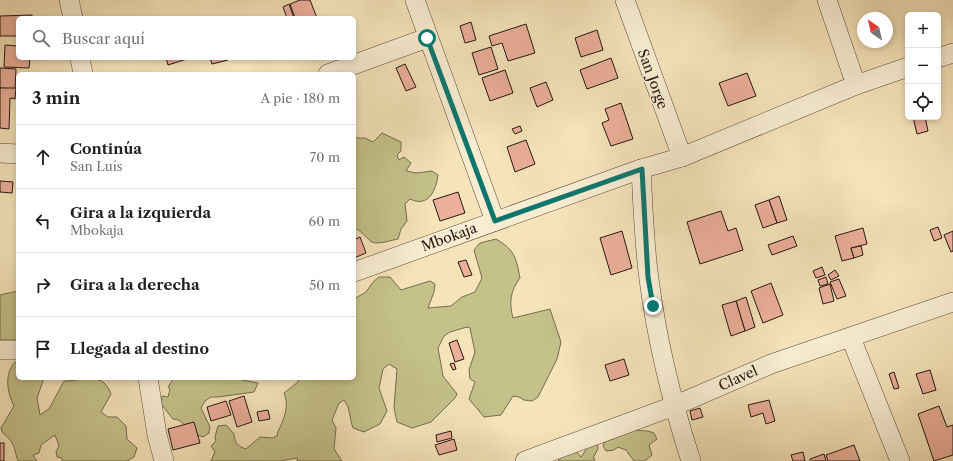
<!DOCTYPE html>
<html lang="es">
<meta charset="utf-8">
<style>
body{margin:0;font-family:"Libre Caslon Text",serif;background:#f6f6f6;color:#202124}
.controls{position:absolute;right:12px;top:12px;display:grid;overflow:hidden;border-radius:6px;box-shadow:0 2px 6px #0003}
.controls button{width:36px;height:36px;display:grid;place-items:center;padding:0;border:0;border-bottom:1px solid #e0e0e0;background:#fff;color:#202124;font:20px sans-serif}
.compass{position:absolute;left:857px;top:12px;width:36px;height:36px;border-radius:50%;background:#fff;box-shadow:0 2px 6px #0003;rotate:326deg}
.stop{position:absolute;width:12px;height:12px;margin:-9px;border:3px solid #0f766e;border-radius:50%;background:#fff}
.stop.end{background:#0f766e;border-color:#fff;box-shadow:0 1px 4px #0008}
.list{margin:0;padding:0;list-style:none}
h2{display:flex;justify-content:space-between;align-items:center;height:52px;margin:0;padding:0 16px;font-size:17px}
h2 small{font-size:13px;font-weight:400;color:#757577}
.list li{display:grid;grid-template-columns:26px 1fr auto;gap:12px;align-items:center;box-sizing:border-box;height:64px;padding:0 16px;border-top:1px solid #e0e0e0}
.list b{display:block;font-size:15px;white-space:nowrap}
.list p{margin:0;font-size:13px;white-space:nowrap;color:#757577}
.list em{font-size:13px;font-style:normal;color:#757577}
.icon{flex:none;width:22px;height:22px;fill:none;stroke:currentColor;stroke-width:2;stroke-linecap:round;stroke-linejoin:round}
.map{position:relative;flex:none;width:953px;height:461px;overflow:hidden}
.search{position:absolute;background:#fff;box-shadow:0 2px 6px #0003;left:16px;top:16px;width:340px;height:44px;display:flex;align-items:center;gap:10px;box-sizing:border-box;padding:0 14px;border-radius:6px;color:#757577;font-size:15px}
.panel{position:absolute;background:#fff;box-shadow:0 2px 6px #0003;left:16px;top:72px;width:340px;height:308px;border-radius:6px}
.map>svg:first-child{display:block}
</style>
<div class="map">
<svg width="953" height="461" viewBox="0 0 953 461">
<rect width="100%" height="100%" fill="#f5e3ba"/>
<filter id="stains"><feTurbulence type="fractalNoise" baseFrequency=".005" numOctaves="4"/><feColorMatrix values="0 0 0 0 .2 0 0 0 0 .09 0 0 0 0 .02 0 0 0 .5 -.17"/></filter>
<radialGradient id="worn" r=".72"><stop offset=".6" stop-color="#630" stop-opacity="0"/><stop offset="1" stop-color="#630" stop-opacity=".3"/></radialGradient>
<g fill="#c4c18a" stroke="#746c4e">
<path d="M382,133L401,142V151L397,155L399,160L404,157L411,163L406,171L416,173L432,171L438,175C436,190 429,208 410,199L405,204L407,221L401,229L398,239C392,240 378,245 372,242C366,238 361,230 354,228V138H365L373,142Z"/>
<path d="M496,239C515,250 516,258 520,278C510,291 509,303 513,318L550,309L561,342L557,359L538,397L532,401L524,400L519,397L513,396L501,415L484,417L469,399L475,382L470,379L469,370L475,352L470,328L467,327L450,332L444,336L438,348L443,376L457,394L455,398L431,422L412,428L397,422L394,408L397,369L389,364L383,369L379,388L387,411L380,424L364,432L353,428C349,418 351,409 344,400L339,403L332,420L336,428L334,449L342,461H297L298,459L296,458L280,461H211L215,452L211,446L216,441L215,437L218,426L226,425L234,434C235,443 237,446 246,449L260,437L273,438L278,435L277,434C283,421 290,407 284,393L298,382L299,378H354V299L366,292L373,282L379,277H390L401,290L430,281L435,284L434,292L428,308L451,306L462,297L475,292L482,278L474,250L480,243Z"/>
<path d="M18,291V340H0V295Z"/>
<path d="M18,360V378H44L37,398L40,415L49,409L64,381C84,381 102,370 111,394L101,412L108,417H117L126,426L127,439L137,448L134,457L127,461H62V458L57,457L56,452L59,446L55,435L41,445L39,453L33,455L37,461H18C13,446 16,444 2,432L1,428L14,406C7,393 3,370 18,360Z"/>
<path d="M174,378H232L258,383L254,392L218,397H211L205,401L201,408L210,427L209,433L203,437L188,432C184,424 182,420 173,419L161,404L162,396L168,397L170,389L168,387Z"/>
<path d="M629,429C638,432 645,429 654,433L657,439L649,445L652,455L645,461H634L626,450L618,447L614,450L606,451L603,446L605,441L613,439L619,432Z"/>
<path d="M597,441L598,449L593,458L595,459L594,461H558L560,458L574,449L581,457L591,442Z"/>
</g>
<g fill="#ebaf9a" stroke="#251711">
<path d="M300,0H310L317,18H295L290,4Z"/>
<path d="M289,4L294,18H287L283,7Z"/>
<path d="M32,15V18H18V36H0V16Z"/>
<path d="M471,22L476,40L465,43L460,26Z"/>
<path d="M526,24L535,53L508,61L502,43L492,46L489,36Z"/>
<path d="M597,30L603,50L581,57L575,38Z"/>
<path d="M5,45L18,46V58H30L29,68L4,67Z"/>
<path d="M491,47L498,69L479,75L472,53Z"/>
<path d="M166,58H190L168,65Z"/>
<path d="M210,58H228V60L212,64Z"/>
<path d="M611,58L618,78L587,89L580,70Z"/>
<path d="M405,64L416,87L406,91L396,68Z"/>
<path d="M0,68L16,69L15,89L0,88Z"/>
<path d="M505,70L513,93L490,101L482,78Z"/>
<path d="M747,73L756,96L728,106L719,83Z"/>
<path d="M546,82L553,100L537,107L530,88Z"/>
<path d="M0,88H16L15,99L10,98L9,129L0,128Z"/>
<path d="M621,103L633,139L611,146L602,123L609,120L605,109Z"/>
<path d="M913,117H925L928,131L917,134Z"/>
<path d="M520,126L522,131L515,134L512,129Z"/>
<path d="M526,140L535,164L515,172L507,147Z"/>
<path d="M0,181L13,182L12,193L0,192Z"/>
<path d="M458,192L465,213L440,221L433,200Z"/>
<path d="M779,196L787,220L777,223L769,200Z"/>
<path d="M769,200L777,223L763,228L755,205Z"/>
<path d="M721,211L728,231L736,228L743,250L700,264L687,222Z"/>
<path d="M938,227L942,238L934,241L930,230Z"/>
<path d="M863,228L867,244L851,248L854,258L842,261L835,236Z"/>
<path d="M622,231L632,268L611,275L600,238Z"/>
<path d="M953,231V251L951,252L944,235Z"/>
<path d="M793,236L797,246L772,255L768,245Z"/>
<path d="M360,237L366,253L354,258V240Z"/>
<path d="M861,246L863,255L854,258L851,248Z"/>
<path d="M466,260L472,275L464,277L458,262Z"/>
<path d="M822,267L825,275L816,278L813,271Z"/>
<path d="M835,270L839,276L831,280L828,275Z"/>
<path d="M826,277L828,284L820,286L818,280Z"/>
<path d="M839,279L846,296L837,299L830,282Z"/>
<path d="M771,283L783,315L763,323L751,291Z"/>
<path d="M830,284L834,301L823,304L819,288Z"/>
<path d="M746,297L755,327L745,331L736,301Z"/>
<path d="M736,301L745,331L731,336L722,305Z"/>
<path d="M457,340L464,359L455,362L449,343Z"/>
<path d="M624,359L629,375L610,381L605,365Z"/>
<path d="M454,363L456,369L453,370L450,364Z"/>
<path d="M930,370L936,390L923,394L916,374Z"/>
<path d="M894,372L899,388L894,389L889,374Z"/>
<path d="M244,396L252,422L237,427L229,401Z"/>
<path d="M769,400L775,421L766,424L763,413L751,417L748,405Z"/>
<path d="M226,401L231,415L211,421L207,407Z"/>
<path d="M939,406L947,427L953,425V455L934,461L918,414Z"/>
<path d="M700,408L703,417L692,420L690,411Z"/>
<path d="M268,410L270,419L259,421L257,412Z"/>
<path d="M194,422L200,443L173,450L168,429Z"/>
<path d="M451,431L452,438L437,442L436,435Z"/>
<path d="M454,439L457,450L439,455L435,445Z"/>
<rect x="0" y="443" width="4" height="18"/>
<path d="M854,445L860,461H828L826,455Z"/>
<path d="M803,452L805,461H793L791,455Z"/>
<path d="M824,454L826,461H810V459Z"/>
</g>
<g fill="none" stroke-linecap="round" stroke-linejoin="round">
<defs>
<g id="minor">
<path d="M69,0L73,18"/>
<path d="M415,0L495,221"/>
<path d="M625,0L682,157"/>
<path d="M827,0L856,85"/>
<path d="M80,58L83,74"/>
<path d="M938,58L953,53"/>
<path d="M328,74L427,38"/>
<path d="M0,153L18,154"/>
<path d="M641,169C643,206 644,243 649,279C657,341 672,402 691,461"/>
<path d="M354,272L641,169L682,157L856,85L908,67"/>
<path d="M851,338L900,461"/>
<path d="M0,350H18"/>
<path d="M148,378L157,435L164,461"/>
<path d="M525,461L674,406L771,364L953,302"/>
</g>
</defs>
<use href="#minor" stroke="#594a3b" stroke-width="20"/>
<use href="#minor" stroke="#f8edd2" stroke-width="19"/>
</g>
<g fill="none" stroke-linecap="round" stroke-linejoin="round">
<path stroke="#0f766e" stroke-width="5" d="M427,38L495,221L642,169L648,277L653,306"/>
</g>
<g text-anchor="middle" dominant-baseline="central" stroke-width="3" stroke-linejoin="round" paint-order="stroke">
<g font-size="14" fill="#251711" stroke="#f8edd2">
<text transform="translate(653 79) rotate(70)">San Jorge</text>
<text transform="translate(449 237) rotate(-20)">Mbokaja</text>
<text transform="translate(738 378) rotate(-24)">Clavel</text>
</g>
</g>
<rect width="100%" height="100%" filter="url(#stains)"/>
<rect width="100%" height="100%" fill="url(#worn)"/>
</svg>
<div class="controls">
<button>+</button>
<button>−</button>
<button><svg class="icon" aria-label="locate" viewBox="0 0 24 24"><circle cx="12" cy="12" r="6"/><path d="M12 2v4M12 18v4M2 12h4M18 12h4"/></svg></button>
</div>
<svg class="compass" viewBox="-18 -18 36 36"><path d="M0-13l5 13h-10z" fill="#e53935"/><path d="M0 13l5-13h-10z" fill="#757577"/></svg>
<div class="stop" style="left:427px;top:38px"></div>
<div class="stop end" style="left:653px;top:306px"></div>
<div class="search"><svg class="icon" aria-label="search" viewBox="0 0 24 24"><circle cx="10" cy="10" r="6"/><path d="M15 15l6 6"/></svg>Buscar aquí</div>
<section class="panel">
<h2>3 min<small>A pie · 180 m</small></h2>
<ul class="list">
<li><svg class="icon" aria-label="ahead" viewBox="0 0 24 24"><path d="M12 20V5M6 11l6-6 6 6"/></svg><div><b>Continúa</b><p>San Luís</p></div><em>70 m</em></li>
<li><svg class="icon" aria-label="left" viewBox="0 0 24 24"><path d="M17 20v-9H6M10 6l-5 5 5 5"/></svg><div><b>Gira a la izquierda</b><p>Mbokaja</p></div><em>60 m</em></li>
<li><svg class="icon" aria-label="right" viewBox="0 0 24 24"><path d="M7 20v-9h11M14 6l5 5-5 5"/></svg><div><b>Gira a la derecha</b></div><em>50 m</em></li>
<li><svg class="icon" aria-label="arrive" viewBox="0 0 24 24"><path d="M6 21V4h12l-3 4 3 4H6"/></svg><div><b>Llegada al destino</b></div></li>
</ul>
</section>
</div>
